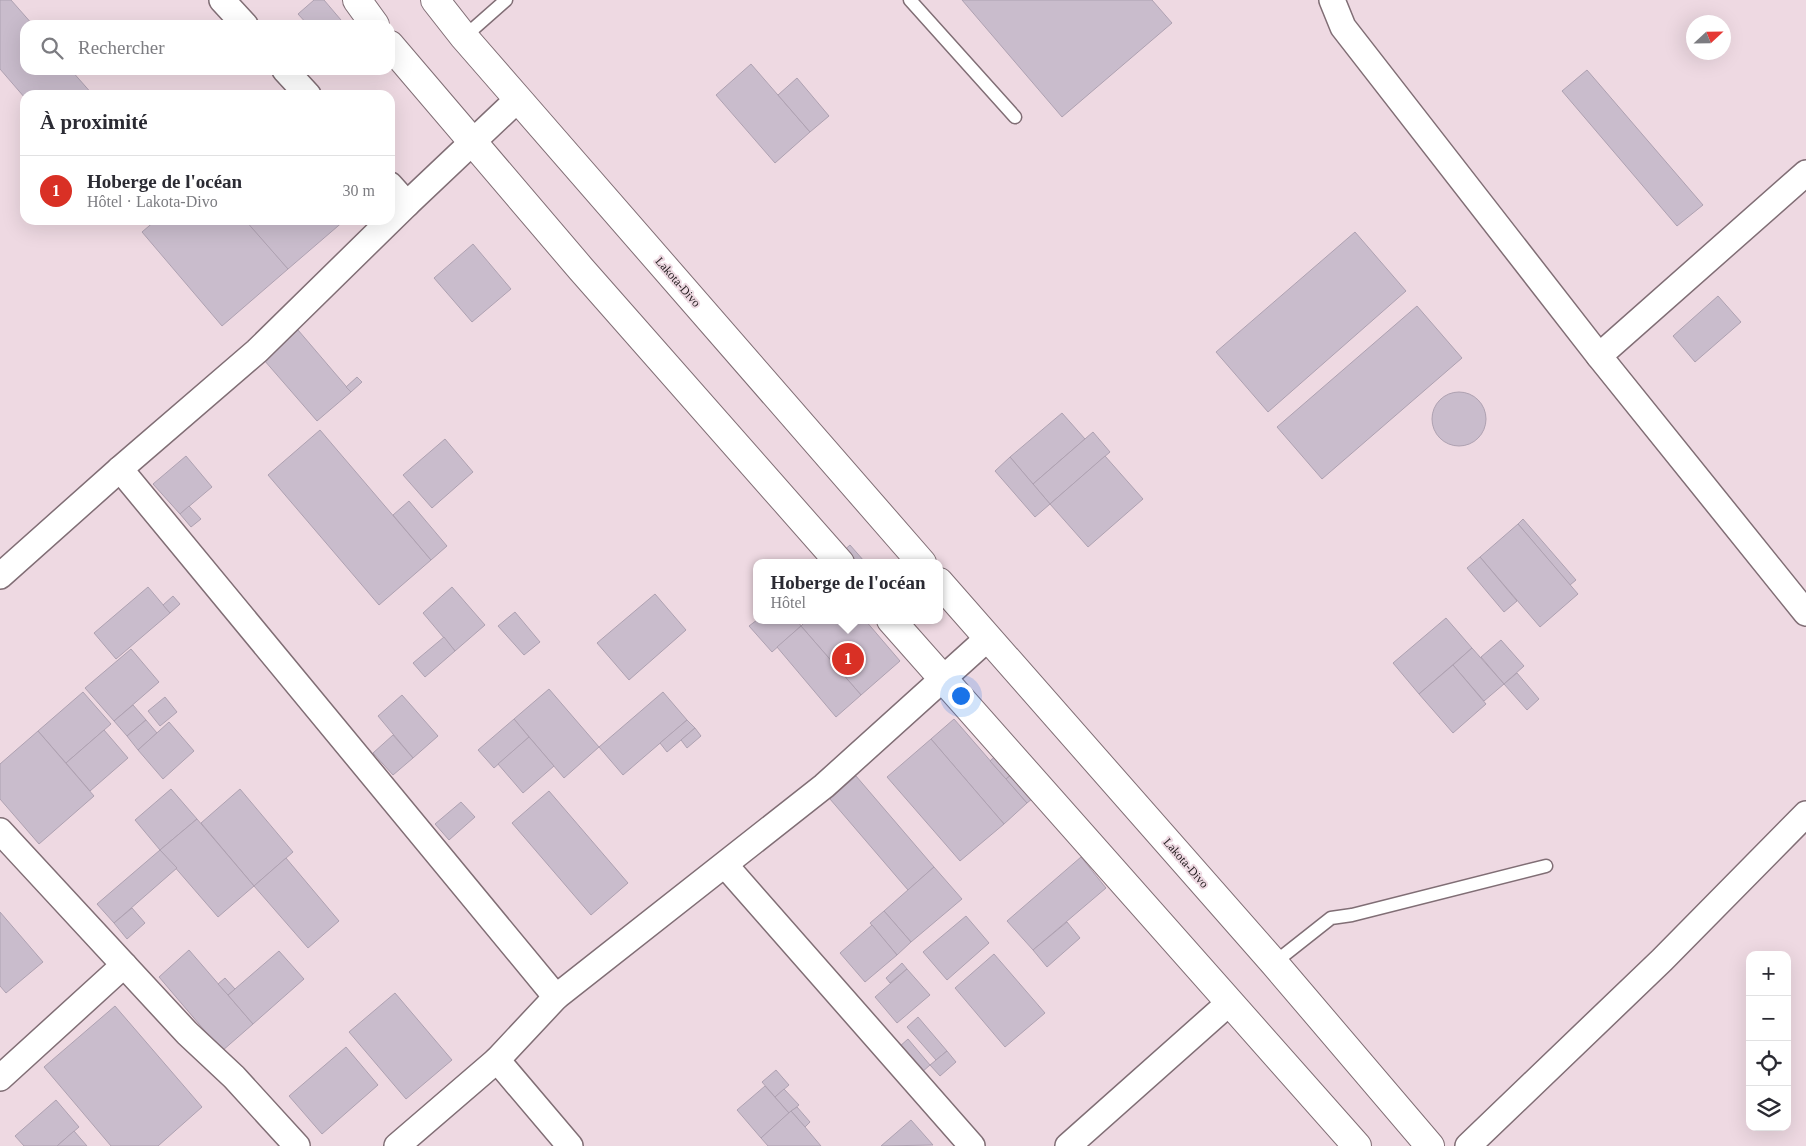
<!DOCTYPE html>
<html lang="fr">
<meta charset="utf-8">
<style>
body{margin:0;font-family:Georgia,serif;background:#f7f7f7;color:#2b2b33}
.controls{position:absolute;right:15px;bottom:15px;display:grid;overflow:hidden;border-radius:10px;box-shadow:0 5px 20px #0002}
.controls button{width:45px;height:45px;display:grid;place-items:center;padding:0;border:0;border-bottom:1px solid #e1e1e2;background:#fff;color:#2b2b33;font:25px sans-serif}
.compass{position:absolute;left:1686px;top:15px;width:45px;height:45px;border-radius:50%;background:#fff;box-shadow:0 5px 20px #0002;rotate:68deg}
.you{position:absolute;left:960px;top:695px;width:18px;height:18px;margin:-12px;border:4px solid #fff;border-radius:50%;background:#1a73e8;box-shadow:0 0 0 8px #1a73e833}
.badge{display:grid;place-items:center;width:32px;height:32px;border-radius:50%;background:#d93025;color:#fff;font-size:16px;font-weight:700}
.pin{position:absolute;translate:-50% -50%;border:2px solid #fff;box-shadow:0 1px 5px #0006}
.popup{position:absolute;left:753px;top:559px;width:190px;height:65px;box-sizing:border-box;display:grid;place-content:center;border-radius:10px;background:#fff;filter:drop-shadow(0 1px 4px #0005);font-size:16px;white-space:nowrap;color:#7c7c81}
.popup b{font-size:19px;color:#2b2b33}
.popup::after{content:'';position:absolute;left:50%;top:100%;margin-left:-10px;border:10px solid transparent;border-top-color:#fff}
.list{margin:0;padding:0;list-style:none}
h2{display:flex;justify-content:space-between;align-items:center;height:65px;margin:0;padding:0 20px;font-size:21px}
h2 small{font-size:16px;font-weight:400;color:#7c7c81}
.list li{display:grid;grid-template-columns:32px 1fr auto;gap:15px;align-items:center;box-sizing:border-box;height:70px;padding:0 20px;border-top:1px solid #e1e1e2}
.list b{display:block;font-size:19px;white-space:nowrap}
.list p{margin:0;font-size:16px;white-space:nowrap;color:#7c7c81}
.list em{font-size:16px;font-style:normal;color:#7c7c81}
.icon{flex:none;width:28px;height:28px;fill:none;stroke:currentColor;stroke-width:2;stroke-linecap:round;stroke-linejoin:round}
.map{position:relative;flex:none;width:1806px;height:1146px;overflow:hidden}
.search{position:absolute;background:#fff;box-shadow:0 5px 20px #0002;left:20px;top:20px;width:375px;height:55px;display:flex;align-items:center;gap:12px;box-sizing:border-box;padding:0 18px;border-radius:15px;color:#7c7c81;font-size:19px}
.panel{position:absolute;background:#fff;box-shadow:0 5px 20px #0002;left:20px;top:90px;width:375px;height:135px;border-radius:15px}
.map>svg:first-child{display:block}
</style>
<div class="map">
<svg width="1806" height="1146" viewBox="0 0 1806 1146">
<rect width="100%" height="100%" fill="#eed9e2"/>
<g fill="#c9bccc" stroke="#aea1b1">
<path d="M0,0H11L33,25H25V70H71L93,95H25V98L0,69Z"/>
<path d="M314,0H324L341,20L336,25H308L298,14Z"/>
<path d="M962,0H1152L1172,23L1062,117Z"/>
<path d="M751,64L810,132L775,163L716,95Z"/>
<path d="M1587,70L1703,205L1677,226L1562,91Z"/>
<path d="M797,78L829,116L810,132L778,95Z"/>
<path d="M156,220H246L288,269L222,326L142,232Z"/>
<path d="M245,220H345L288,269Z"/>
<path d="M1355,232L1406,291L1268,412L1216,352Z"/>
<path d="M473,244L511,289L472,322L434,278Z"/>
<path d="M1718,296L1741,322L1695,362L1673,336Z"/>
<path d="M1417,306L1462,358L1322,479L1277,427Z"/>
<path d="M298,330L351,392L317,421L264,360Z"/>
<path d="M357,377L362,382L351,392L346,387Z"/>
<circle cx="1459" cy="419" r="27"/>
<path d="M1062,413L1085,439L1033,484L1010,457Z"/>
<path d="M320,430L431,560L379,605L268,475Z"/>
<path d="M1093,432L1110,452L1050,504L1033,484Z"/>
<path d="M445,439L473,472L432,508L403,475Z"/>
<path d="M186,456L212,487L180,514L153,484Z"/>
<path d="M1105,456L1143,499L1088,547L1050,504Z"/>
<path d="M1010,457L1050,504L1035,517L995,471Z"/>
<path d="M409,501L447,546L431,560L393,515Z"/>
<path d="M189,506L201,519L191,527L180,514Z"/>
<path d="M1523,519L1576,580L1570,585L1518,524Z"/>
<path d="M1518,524L1578,594L1540,627L1480,557Z"/>
<path d="M850,545L864,561L862,563H830Z"/>
<path d="M1480,557L1517,601L1504,612L1467,568Z"/>
<path d="M148,587L170,613L116,659L94,633Z"/>
<path d="M452,587L485,625L455,651L423,613Z"/>
<path d="M655,594L686,630L629,680L597,643Z"/>
<path d="M173,596L180,604L170,613L163,605Z"/>
<path d="M515,612L540,642L524,655L498,626Z"/>
<path d="M1446,618L1472,648L1419,694L1393,663Z"/>
<path d="M757,620H797L801,626L772,652L749,626Z"/>
<path d="M807,620H865L900,661L861,695L801,626Z"/>
<path d="M801,626L861,695L836,717L777,647Z"/>
<path d="M444,637L455,651L425,677L413,663Z"/>
<path d="M1501,640L1524,666L1504,684L1481,657Z"/>
<path d="M1472,648L1504,684L1484,701L1453,665Z"/>
<path d="M131,649L159,682L114,721L85,688Z"/>
<path d="M1453,665L1486,704L1453,733L1419,694Z"/>
<path d="M1517,673L1539,699L1527,710L1504,684Z"/>
<path d="M549,689L599,747L564,778L514,719Z"/>
<path d="M83,692L111,724L66,763L38,731Z"/>
<path d="M663,692L687,720L623,775L599,747Z"/>
<path d="M402,695L438,736L413,758L378,716Z"/>
<path d="M165,697L177,712L160,726L148,711Z"/>
<path d="M133,705L146,720L127,736L114,721Z"/>
<path d="M514,719L529,737L494,768L478,750Z"/>
<path d="M954,719L1027,803L1004,824L931,739Z"/>
<path d="M146,720L157,733L138,750L127,736Z"/>
<path d="M687,720L695,728L667,752L660,743Z"/>
<path d="M169,722L194,751L163,779L138,750Z"/>
<path d="M695,728L701,736L687,748L681,740Z"/>
<path d="M104,730L128,758L90,791L66,763Z"/>
<path d="M38,731L94,796L39,844L0,799V764Z"/>
<path d="M393,735L413,758L393,775L373,753Z"/>
<path d="M529,737L554,766L523,793L498,764Z"/>
<path d="M931,739L1004,824L960,861L887,777Z"/>
<path d="M1009,744L1023,765L1006,779L990,761Z"/>
<path d="M1023,765L1044,789L1027,803L1006,779Z"/>
<path d="M856,776L934,867L908,890L830,799Z"/>
<path d="M171,789L197,819L160,850L135,820Z"/>
<path d="M240,789L293,852L254,886L201,823Z"/>
<path d="M549,791L628,883L591,915L512,823Z"/>
<path d="M461,802L475,817L449,840L435,824Z"/>
<path d="M197,819L254,886L218,917L160,850Z"/>
<path d="M160,850L177,868L114,923L97,904Z"/>
<path d="M1081,857L1106,888L1033,950L1007,921Z"/>
<path d="M286,858L339,921L308,948L254,886Z"/>
<path d="M934,867L962,899L911,942L884,911Z"/>
<path d="M132,908L145,923L127,939L114,923Z"/>
<path d="M884,911L911,942L897,955L870,923Z"/>
<path d="M0,912L43,962L6,993L0,986Z"/>
<path d="M966,916L989,943L947,980L923,952Z"/>
<path d="M1067,922L1080,938L1047,967L1033,950Z"/>
<path d="M872,925L897,955L865,982L840,953Z"/>
<path d="M189,950L253,1024L222,1051L159,977Z"/>
<path d="M279,951L304,979L253,1024L228,995Z"/>
<path d="M994,954L1045,1013L1005,1047L955,988Z"/>
<path d="M902,963L907,969L890,983L886,978Z"/>
<path d="M907,969L930,995L897,1023L875,997Z"/>
<path d="M225,978L235,989L228,995L218,984Z"/>
<path d="M395,993L452,1060L406,1099L349,1032Z"/>
<path d="M115,1006L202,1107L158,1146H111L44,1067Z"/>
<path d="M918,1017L947,1051L936,1060L907,1027Z"/>
<path d="M908,1039L930,1065L921,1073L899,1047Z"/>
<path d="M346,1047L378,1085L322,1134L289,1096Z"/>
<path d="M947,1051L956,1062L940,1076L930,1065Z"/>
<path d="M776,1070L789,1085L775,1097L762,1082Z"/>
<path d="M765,1086L789,1113L761,1138L737,1110Z"/>
<path d="M784,1089L799,1105L789,1113L775,1097Z"/>
<path d="M56,1100L79,1127L57,1146H24L15,1136Z"/>
<path d="M797,1107L810,1122L805,1127L791,1111Z"/>
<path d="M791,1111L805,1127L821,1146H768L761,1138Z"/>
<path d="M911,1120L933,1145L881,1146Z"/>
<path d="M74,1131L87,1146H57Z"/>
</g>
<g fill="none" stroke-linecap="round" stroke-linejoin="round">
<defs>
<g id="lane">
<path d="M910,0L1015,117"/>
<path d="M464,37L506,0"/>
<path d="M1274,963L1331,918L1352,915L1546,866"/>
</g>
<g id="street">
<path d="M222,0L245,25"/>
<path d="M1332,0L1343,27L1599,356L1806,613"/>
<path d="M285,70L308,95"/>
<path d="M407,204L518,99"/>
<path d="M1599,356L1806,173"/>
<path d="M120,469L556,997"/>
<path d="M0,576L120,469L257,351L407,204L390,185"/>
<path d="M0,831L187,1033L234,1077L297,1146"/>
<path d="M725,865L972,1146"/>
<path d="M497,1060L570,1146"/>
<path d="M0,1078L124,965"/>
<path d="M397,1146L497,1060L556,997L824,786L988,638"/>
<path d="M1068,1146L1230,1002"/>
<path d="M1468,1146L1662,960L1806,814"/>
</g>
<g id="primary">
<path d="M357,0L375,25"/>
<path d="M435,0L464,37L518,99L922,563"/>
<path d="M390,45L581,269L840,563"/>
<path d="M939,582L1274,963L1430,1146"/>
<path d="M891,620L1357,1146"/>
</g>
</defs>
<use href="#lane" stroke="#806e75" stroke-width="15"/>
<use href="#street" stroke="#806e75" stroke-width="28"/>
<use href="#primary" stroke="#806e75" stroke-width="30"/>
<use href="#lane" stroke="#fff" stroke-width="12"/>
<use href="#street" stroke="#fff" stroke-width="25"/>
<use href="#primary" stroke="#fff" stroke-width="28"/>
</g>
<g text-anchor="middle" dominant-baseline="central" stroke-width="4" stroke-linejoin="round" paint-order="stroke">
<g font-size="12" fill="#221b1e" stroke="#eed9e2">
<text transform="translate(678 282) rotate(49)">Lakota-Divo</text>
<text transform="translate(1186 863) rotate(49)">Lakota-Divo</text>
</g>
</g>
</svg>
<div class="controls">
<button>+</button>
<button>−</button>
<button><svg class="icon" aria-label="locate" viewBox="0 0 24 24"><circle cx="12" cy="12" r="6"/><path d="M12 2v4M12 18v4M2 12h4M18 12h4"/></svg></button>
<button><svg class="icon" aria-label="layers" viewBox="0 0 24 24"><path d="M12 4l9 5-9 5-9-5zM3 14l9 5 9-5"/></svg></button>
</div>
<svg class="compass" viewBox="-18 -18 36 36"><path d="M0-13l5 13h-10z" fill="#e53935"/><path d="M0 13l5-13h-10z" fill="#7c7c81"/></svg>
<div class="you"></div>
<div class="pin badge" style="left:848px;top:659px">1</div>
<div class="popup"><b>Hoberge de l'océan</b>Hôtel</div>
<div class="search"><svg class="icon" aria-label="search" viewBox="0 0 24 24"><circle cx="10" cy="10" r="6"/><path d="M15 15l6 6"/></svg>Rechercher</div>
<section class="panel">
<h2>À proximité<small></small></h2>
<ul class="list">
<li><span class="badge">1</span><div><b>Hoberge de l'océan</b><p>Hôtel · Lakota-Divo</p></div><em>30 m</em></li>
</ul>
</section>
</div>
